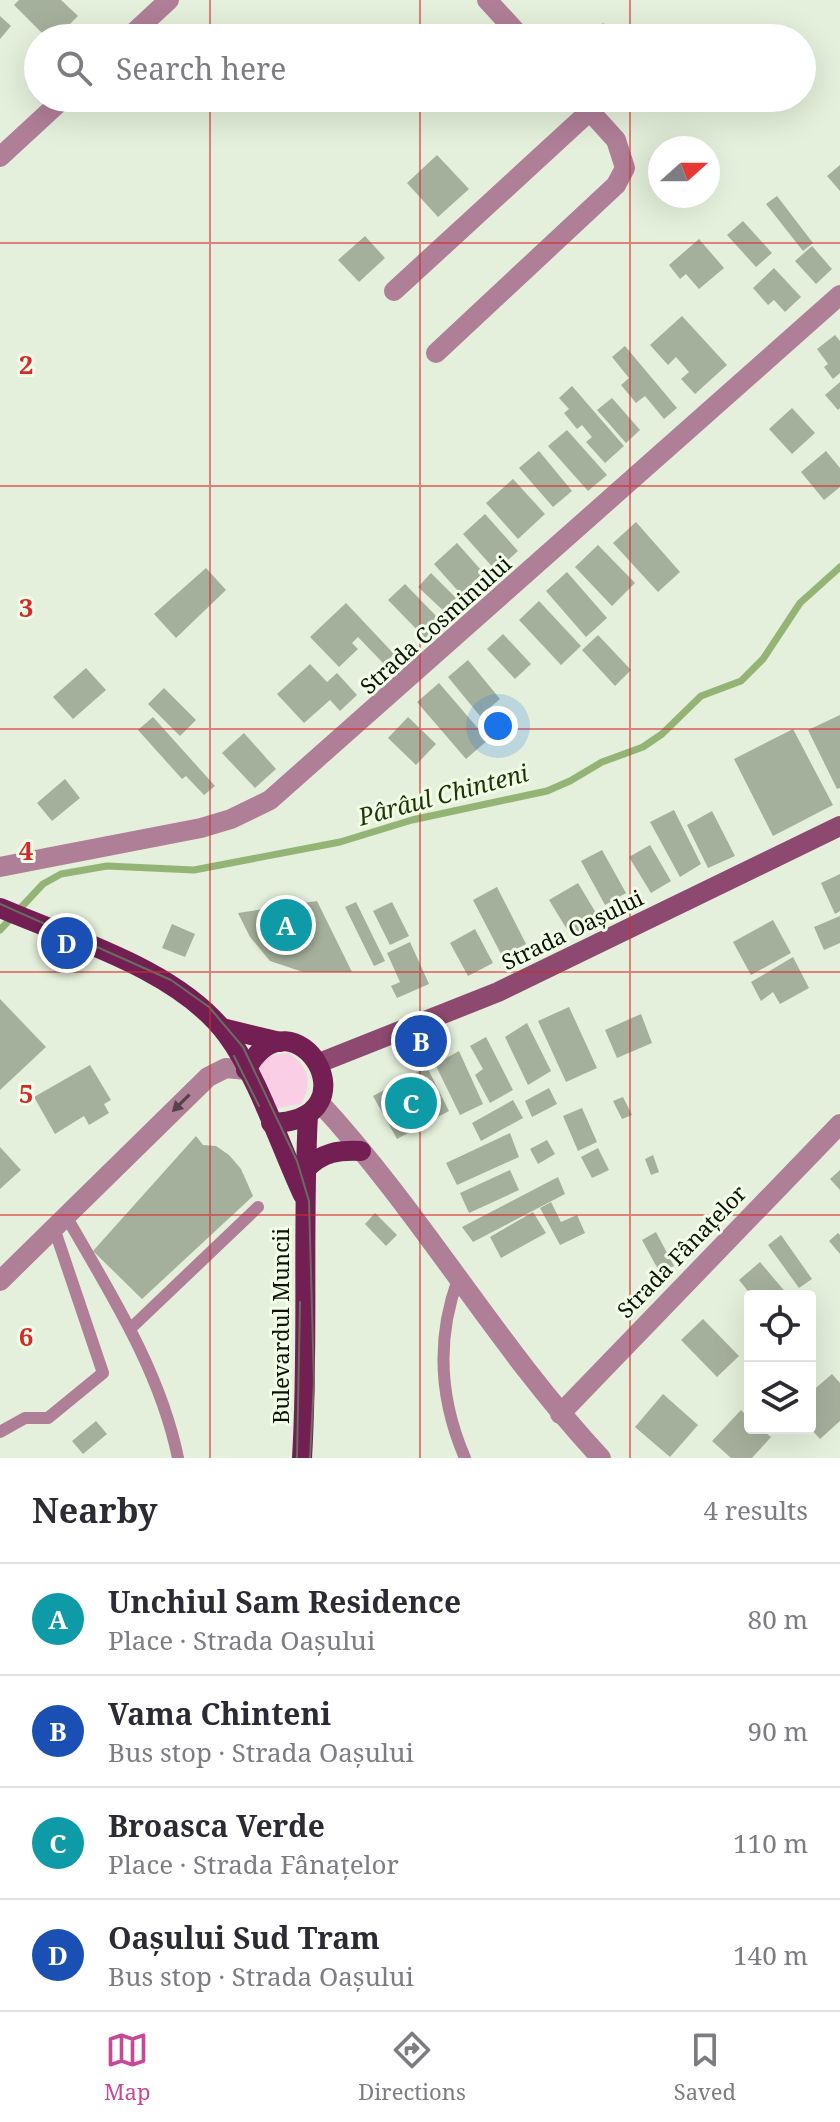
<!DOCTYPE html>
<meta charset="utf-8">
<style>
body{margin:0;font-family:"Noto Serif",serif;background:#f7f7f7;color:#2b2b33}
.controls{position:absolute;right:24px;bottom:24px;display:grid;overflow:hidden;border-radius:8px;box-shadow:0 8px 32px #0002}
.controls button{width:72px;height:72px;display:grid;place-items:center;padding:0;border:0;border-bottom:2px solid #e1e1e2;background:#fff;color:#2b2b33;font:40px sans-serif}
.compass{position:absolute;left:648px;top:136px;width:72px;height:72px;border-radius:50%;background:#fff;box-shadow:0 8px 32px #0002;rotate:69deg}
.you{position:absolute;left:498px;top:726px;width:28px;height:28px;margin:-20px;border:6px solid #fff;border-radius:50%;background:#1a73e8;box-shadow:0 0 0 12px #1a73e833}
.badge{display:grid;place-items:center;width:52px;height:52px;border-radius:50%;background:#c74895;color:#fff;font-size:26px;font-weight:700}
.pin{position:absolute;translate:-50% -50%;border:4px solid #fff;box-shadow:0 2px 8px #0006}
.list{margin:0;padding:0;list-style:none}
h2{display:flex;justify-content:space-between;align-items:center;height:104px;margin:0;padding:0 32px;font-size:34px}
h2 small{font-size:26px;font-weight:400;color:#7c7c81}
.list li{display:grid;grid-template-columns:52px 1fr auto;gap:24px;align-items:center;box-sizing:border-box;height:112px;padding:0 32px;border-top:2px solid #e1e1e2}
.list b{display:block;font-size:30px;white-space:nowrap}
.list p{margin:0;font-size:26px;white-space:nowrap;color:#7c7c81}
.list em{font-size:26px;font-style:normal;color:#7c7c81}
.icon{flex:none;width:44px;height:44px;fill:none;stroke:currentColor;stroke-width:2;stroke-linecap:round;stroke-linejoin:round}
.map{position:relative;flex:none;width:840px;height:1458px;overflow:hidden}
.search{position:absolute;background:#fff;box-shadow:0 8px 32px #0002;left:24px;right:24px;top:24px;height:88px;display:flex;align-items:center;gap:20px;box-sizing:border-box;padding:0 28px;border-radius:44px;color:#7c7c81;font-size:30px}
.sheet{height:552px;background:#fff}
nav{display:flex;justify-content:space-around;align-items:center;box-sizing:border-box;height:112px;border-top:2px solid #e1e1e2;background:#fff;font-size:22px;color:#7c7c81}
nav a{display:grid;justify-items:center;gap:4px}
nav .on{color:#c74895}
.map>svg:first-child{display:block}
</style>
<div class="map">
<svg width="840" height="1458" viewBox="0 0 840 1458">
<rect width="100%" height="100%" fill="#e4f0db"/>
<path fill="#facfe5" d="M289,1053C309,1067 313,1083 301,1104L277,1108L259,1069C266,1055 274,1054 289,1053Z"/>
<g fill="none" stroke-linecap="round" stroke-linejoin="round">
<path stroke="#94b476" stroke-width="7" d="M0,930L43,884L61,874L107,866L194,870L340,842L412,820L547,791L570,781L602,762L643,747L662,734L701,696L741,681L763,659L800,603L840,567"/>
</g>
<g fill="#a5b09c">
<path d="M19,0H61L78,16L56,38H47L14,5Z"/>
<path d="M0,16L11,26L0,39Z"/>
<path d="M603,23L617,38H586Z"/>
<path d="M437,155L469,189L438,217L407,183Z"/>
<path d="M840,165V191L827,176Z"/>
<path d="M777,196L813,243L803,251L766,204Z"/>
<path d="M743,221L772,253L756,267L727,235Z"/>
<path d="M365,236L385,258L359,282L338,260Z"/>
<path d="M699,239L724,268L699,289L686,274L680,279L669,265Z"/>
<path d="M812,246L832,269L816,284L795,261Z"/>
<path d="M774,268L801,297L785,312L774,300L768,305L753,288Z"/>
<path d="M682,316L727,365L695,394L681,379L689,372L676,357L668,365L650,345Z"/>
<path d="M835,335L840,341V373L833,379L824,367L828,364L817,349Z"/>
<path d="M625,346L677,408L664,419L645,396L636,403L621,385L629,378L612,357Z"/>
<path d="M840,382V408L838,410L825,395Z"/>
<path d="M572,386L624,446L605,463L586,442L592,437L582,425L577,429L564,413L569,409L559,398Z"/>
<path d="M612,398L640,430L626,443L597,410Z"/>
<path d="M792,408L815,433L792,454L769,429Z"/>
<path d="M567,430L607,475L588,491L548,446Z"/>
<path d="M539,451L572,491L553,507L519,468Z"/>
<path d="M826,451L840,468V487L824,500L801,472Z"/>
<path d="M513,479L545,514L518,539L486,503Z"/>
<path d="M485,514L518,551L496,571L463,534Z"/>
<path d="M636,522L680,572L658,592L613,543Z"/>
<path d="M457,543L489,579L466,600L434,564Z"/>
<path d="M598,545L635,583L612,606L575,567Z"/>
<path d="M206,568L226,590L176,638L154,614Z"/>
<path d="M567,572L607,618L586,637L546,591Z"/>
<path d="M431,573L460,602L448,615L418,587Z"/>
<path d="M405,584L442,622L425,638L388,600Z"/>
<path d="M539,601L581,646L561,665L519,620Z"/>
<path d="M346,603L394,654L384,664L358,637L352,643L358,649L339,667L310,637Z"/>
<path d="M503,634L531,664L515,679L487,649Z"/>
<path d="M598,635L631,670L615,686L582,650Z"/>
<path d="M468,660L500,699L480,716L448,677Z"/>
<path d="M310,664L327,682L337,673L357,695L340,711L330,700L304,723L277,694Z"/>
<path d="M86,668L106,690L73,719L53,697Z"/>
<path d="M439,683L488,740L466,759L417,702Z"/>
<path d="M164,688L196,720L180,736L148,704Z"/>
<path d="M840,715V788L837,789L808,730Z"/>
<path d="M153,717L215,786L204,795L186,776L182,779L138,730Z"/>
<path d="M408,717L436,744L416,765L388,738Z"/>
<path d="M793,729L833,805L773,836L734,759Z"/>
<path d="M244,733L276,769L255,788L222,753Z"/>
<path d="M65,779L80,798L52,821L37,803Z"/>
<path d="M674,810L701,864L680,877L650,822Z"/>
<path d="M712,811L735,856L708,868L687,825Z"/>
<path d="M650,845L671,881L651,893L629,857Z"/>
<path d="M602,850L626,893L605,905L581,861Z"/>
<path d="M840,874V911L835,914L821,883Z"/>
<path d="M578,883L599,918L571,936L549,900Z"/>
<path d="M497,887L526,944L502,956L473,900Z"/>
<path d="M317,901L352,972H303L270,961L250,937L238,913Z"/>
<path d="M356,902L385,961L374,966L345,907Z"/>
<path d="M392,902L409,936L390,945L373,911Z"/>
<path d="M840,916V943L824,950L814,927Z"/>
<path d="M773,920L791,953L751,975L733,942Z"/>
<path d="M172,924L195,934L185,957L162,948Z"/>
<path d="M475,929L493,963L468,976L450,943Z"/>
<path d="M410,942L429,984L397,998L391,986L400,982L387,953Z"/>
<path d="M793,957L809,988L780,1004L773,992L761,1001L751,982Z"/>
<path d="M0,999L46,1047L0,1090Z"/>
<path d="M569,1007L597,1068L566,1082L538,1021Z"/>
<path d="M641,1014L652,1043L617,1058L605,1030Z"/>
<path d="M527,1023L551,1071L528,1085L505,1037Z"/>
<path d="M486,1037L513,1090L490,1103L475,1075L483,1069L470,1046Z"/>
<path d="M459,1051L483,1104L460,1115L435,1064Z"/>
<path d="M90,1065L111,1100L104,1104L109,1113L89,1125L84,1116L55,1134L34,1097Z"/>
<path d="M427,1067L449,1111L397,1139L373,1096Z"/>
<path d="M549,1088L557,1104L532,1117L525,1101Z"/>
<path d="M623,1097L632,1115L622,1119L613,1101Z"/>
<path d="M513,1100L523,1118L481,1141L472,1123Z"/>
<path d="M582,1108L597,1142L578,1151L563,1116Z"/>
<path d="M510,1133L519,1157L457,1185L446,1163Z"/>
<path d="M196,1136L203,1145L216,1146L229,1155L241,1169L253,1196L142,1299L93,1251Z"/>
<path d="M547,1140L555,1154L538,1164L530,1149Z"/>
<path d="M0,1147L21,1170L0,1189Z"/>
<path d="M598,1148L609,1170L592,1178L581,1157Z"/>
<path d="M653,1155L659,1172L651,1175L645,1159Z"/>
<path d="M510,1170L519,1190L469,1213L460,1193Z"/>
<path d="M840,1170V1190L830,1179Z"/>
<path d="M558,1177L565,1194L473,1242L462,1227Z"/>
<path d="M551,1202L561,1222L577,1215L585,1233L560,1245L540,1208Z"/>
<path d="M533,1212L546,1233L501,1258L490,1237Z"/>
<path d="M375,1213L397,1235L386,1246L365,1224Z"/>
<path d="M656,1232L674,1266L660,1273L642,1240Z"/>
<path d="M838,1233L840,1235V1254L829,1241Z"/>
<path d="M781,1235L812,1279L799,1288L768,1245Z"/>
<path d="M760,1262L787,1294L784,1296H752L739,1280Z"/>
<path d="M703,1319L739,1356L717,1377L681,1340Z"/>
<path d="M832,1374L840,1383V1421L820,1439L810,1428V1393Z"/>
<path d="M663,1394L698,1425L670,1457L635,1427Z"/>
<path d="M741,1410L750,1419V1428H760L771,1437L752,1458H731L712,1441Z"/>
<path d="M96,1421L107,1434L83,1454L72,1441Z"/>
</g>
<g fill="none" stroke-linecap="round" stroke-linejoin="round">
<g stroke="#af7e97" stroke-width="12">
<path d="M66,1216C110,1293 160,1370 178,1458"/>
<path d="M458,1279C436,1339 440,1400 465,1458"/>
<path d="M130,1329L258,1207"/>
<path d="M0,1432L25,1418H48L103,1373L54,1228"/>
</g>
<g stroke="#af7e97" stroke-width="20">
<path d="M487,0L522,38"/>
<path d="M128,38L169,0"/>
<path d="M0,157L64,98"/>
<path d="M394,291L590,111"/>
<path d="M436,353L616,185L625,168L616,140L578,98"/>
<path d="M0,867L201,828L231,819L270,800L840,295"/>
<path d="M319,1102C422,1213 497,1347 601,1458"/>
<path d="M0,1281L208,1077L226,1068L246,1070"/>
<path d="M560,1414L840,1124"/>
</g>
<path stroke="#8d496f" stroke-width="20" d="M319,1063L498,992L840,826"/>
<g stroke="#731f53" stroke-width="20">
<path d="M0,908C72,939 179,970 227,1035C257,1075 281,1148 303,1195"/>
<path d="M222,1028L280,1042"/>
<path d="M246,1070C294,983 379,1121 271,1123"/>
<path d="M306,1169C323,1152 338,1150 361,1151"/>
<path d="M302,1458C309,1343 302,1229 308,1114"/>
</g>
<g stroke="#676f62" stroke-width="2">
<path d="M0,904L171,980L209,1007L243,1047L297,1161L309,1201L314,1382L310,1458"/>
<path d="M234,1056L259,1106"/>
<path d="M297,1458L300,1302"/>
</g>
</g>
<defs><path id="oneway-solid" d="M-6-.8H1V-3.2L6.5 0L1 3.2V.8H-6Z" transform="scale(2)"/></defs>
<use fill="#564249" href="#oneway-solid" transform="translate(181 1103) rotate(135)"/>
<path fill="none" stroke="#d62828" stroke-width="2" stroke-opacity="0.55" d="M210,0V38M420,0V38M630,0V38M210,98V1458M420,98V1458M630,98V1458M0,243H840M0,486H840M0,729H840M0,972H840M0,1215H840"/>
<g text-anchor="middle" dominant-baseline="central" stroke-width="6" stroke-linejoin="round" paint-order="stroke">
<g font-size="22" fill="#0d110a" stroke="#f2fde8">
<text transform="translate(435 624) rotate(-42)">Strada Cosminului</text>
<text transform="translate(572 929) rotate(-26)">Strada Oașului</text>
<text transform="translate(681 1251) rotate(-46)">Strada Fânațelor</text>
<text transform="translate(280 1326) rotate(-90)">Bulevardul Muncii</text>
</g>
<g font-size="24" font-style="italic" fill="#1f3304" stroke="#f2fde8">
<text transform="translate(443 794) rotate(-15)">Pârâul Chinteni</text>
</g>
</g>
<g font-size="26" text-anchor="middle" font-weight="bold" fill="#d62828" stroke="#f2fde8" stroke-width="6" stroke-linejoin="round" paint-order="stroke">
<text x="26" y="374">2</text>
<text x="26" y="617">3</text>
<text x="26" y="860">4</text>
<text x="26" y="1103">5</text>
<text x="26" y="1346">6</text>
</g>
</svg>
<div class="controls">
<button><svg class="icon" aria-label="locate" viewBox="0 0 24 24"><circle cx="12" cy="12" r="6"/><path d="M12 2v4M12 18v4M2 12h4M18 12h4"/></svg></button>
<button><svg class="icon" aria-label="layers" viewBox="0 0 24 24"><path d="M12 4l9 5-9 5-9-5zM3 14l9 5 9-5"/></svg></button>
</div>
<svg class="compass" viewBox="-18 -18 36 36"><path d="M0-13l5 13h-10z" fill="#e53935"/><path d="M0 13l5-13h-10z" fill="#7c7c81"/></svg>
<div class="you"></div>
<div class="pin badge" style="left:286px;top:925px;background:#0f9aa8">A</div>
<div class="pin badge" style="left:421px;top:1041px;background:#1a4fb4">B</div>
<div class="pin badge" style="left:411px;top:1103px;background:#0f9aa8">C</div>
<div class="pin badge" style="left:67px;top:943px;background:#1a4fb4">D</div>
<div class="search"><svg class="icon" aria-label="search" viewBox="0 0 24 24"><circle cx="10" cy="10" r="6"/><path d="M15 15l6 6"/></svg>Search here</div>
</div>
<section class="sheet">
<h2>Nearby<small>4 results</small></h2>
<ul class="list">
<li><span class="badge" style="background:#0f9aa8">A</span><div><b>Unchiul Sam Residence</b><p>Place · Strada Oașului</p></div><em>80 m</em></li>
<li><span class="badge" style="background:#1a4fb4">B</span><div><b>Vama Chinteni</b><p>Bus stop · Strada Oașului</p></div><em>90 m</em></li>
<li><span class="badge" style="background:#0f9aa8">C</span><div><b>Broasca Verde</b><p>Place · Strada Fânațelor</p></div><em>110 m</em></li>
<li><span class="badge" style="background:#1a4fb4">D</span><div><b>Oașului Sud Tram</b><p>Bus stop · Strada Oașului</p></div><em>140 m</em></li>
</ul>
</section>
<nav>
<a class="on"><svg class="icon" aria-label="map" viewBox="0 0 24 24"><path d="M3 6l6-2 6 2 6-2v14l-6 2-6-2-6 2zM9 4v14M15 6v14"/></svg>Map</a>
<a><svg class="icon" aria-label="directions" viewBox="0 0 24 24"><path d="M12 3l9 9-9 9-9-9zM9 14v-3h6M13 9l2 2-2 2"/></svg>Directions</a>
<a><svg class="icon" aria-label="saved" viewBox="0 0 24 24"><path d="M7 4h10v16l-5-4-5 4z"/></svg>Saved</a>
</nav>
